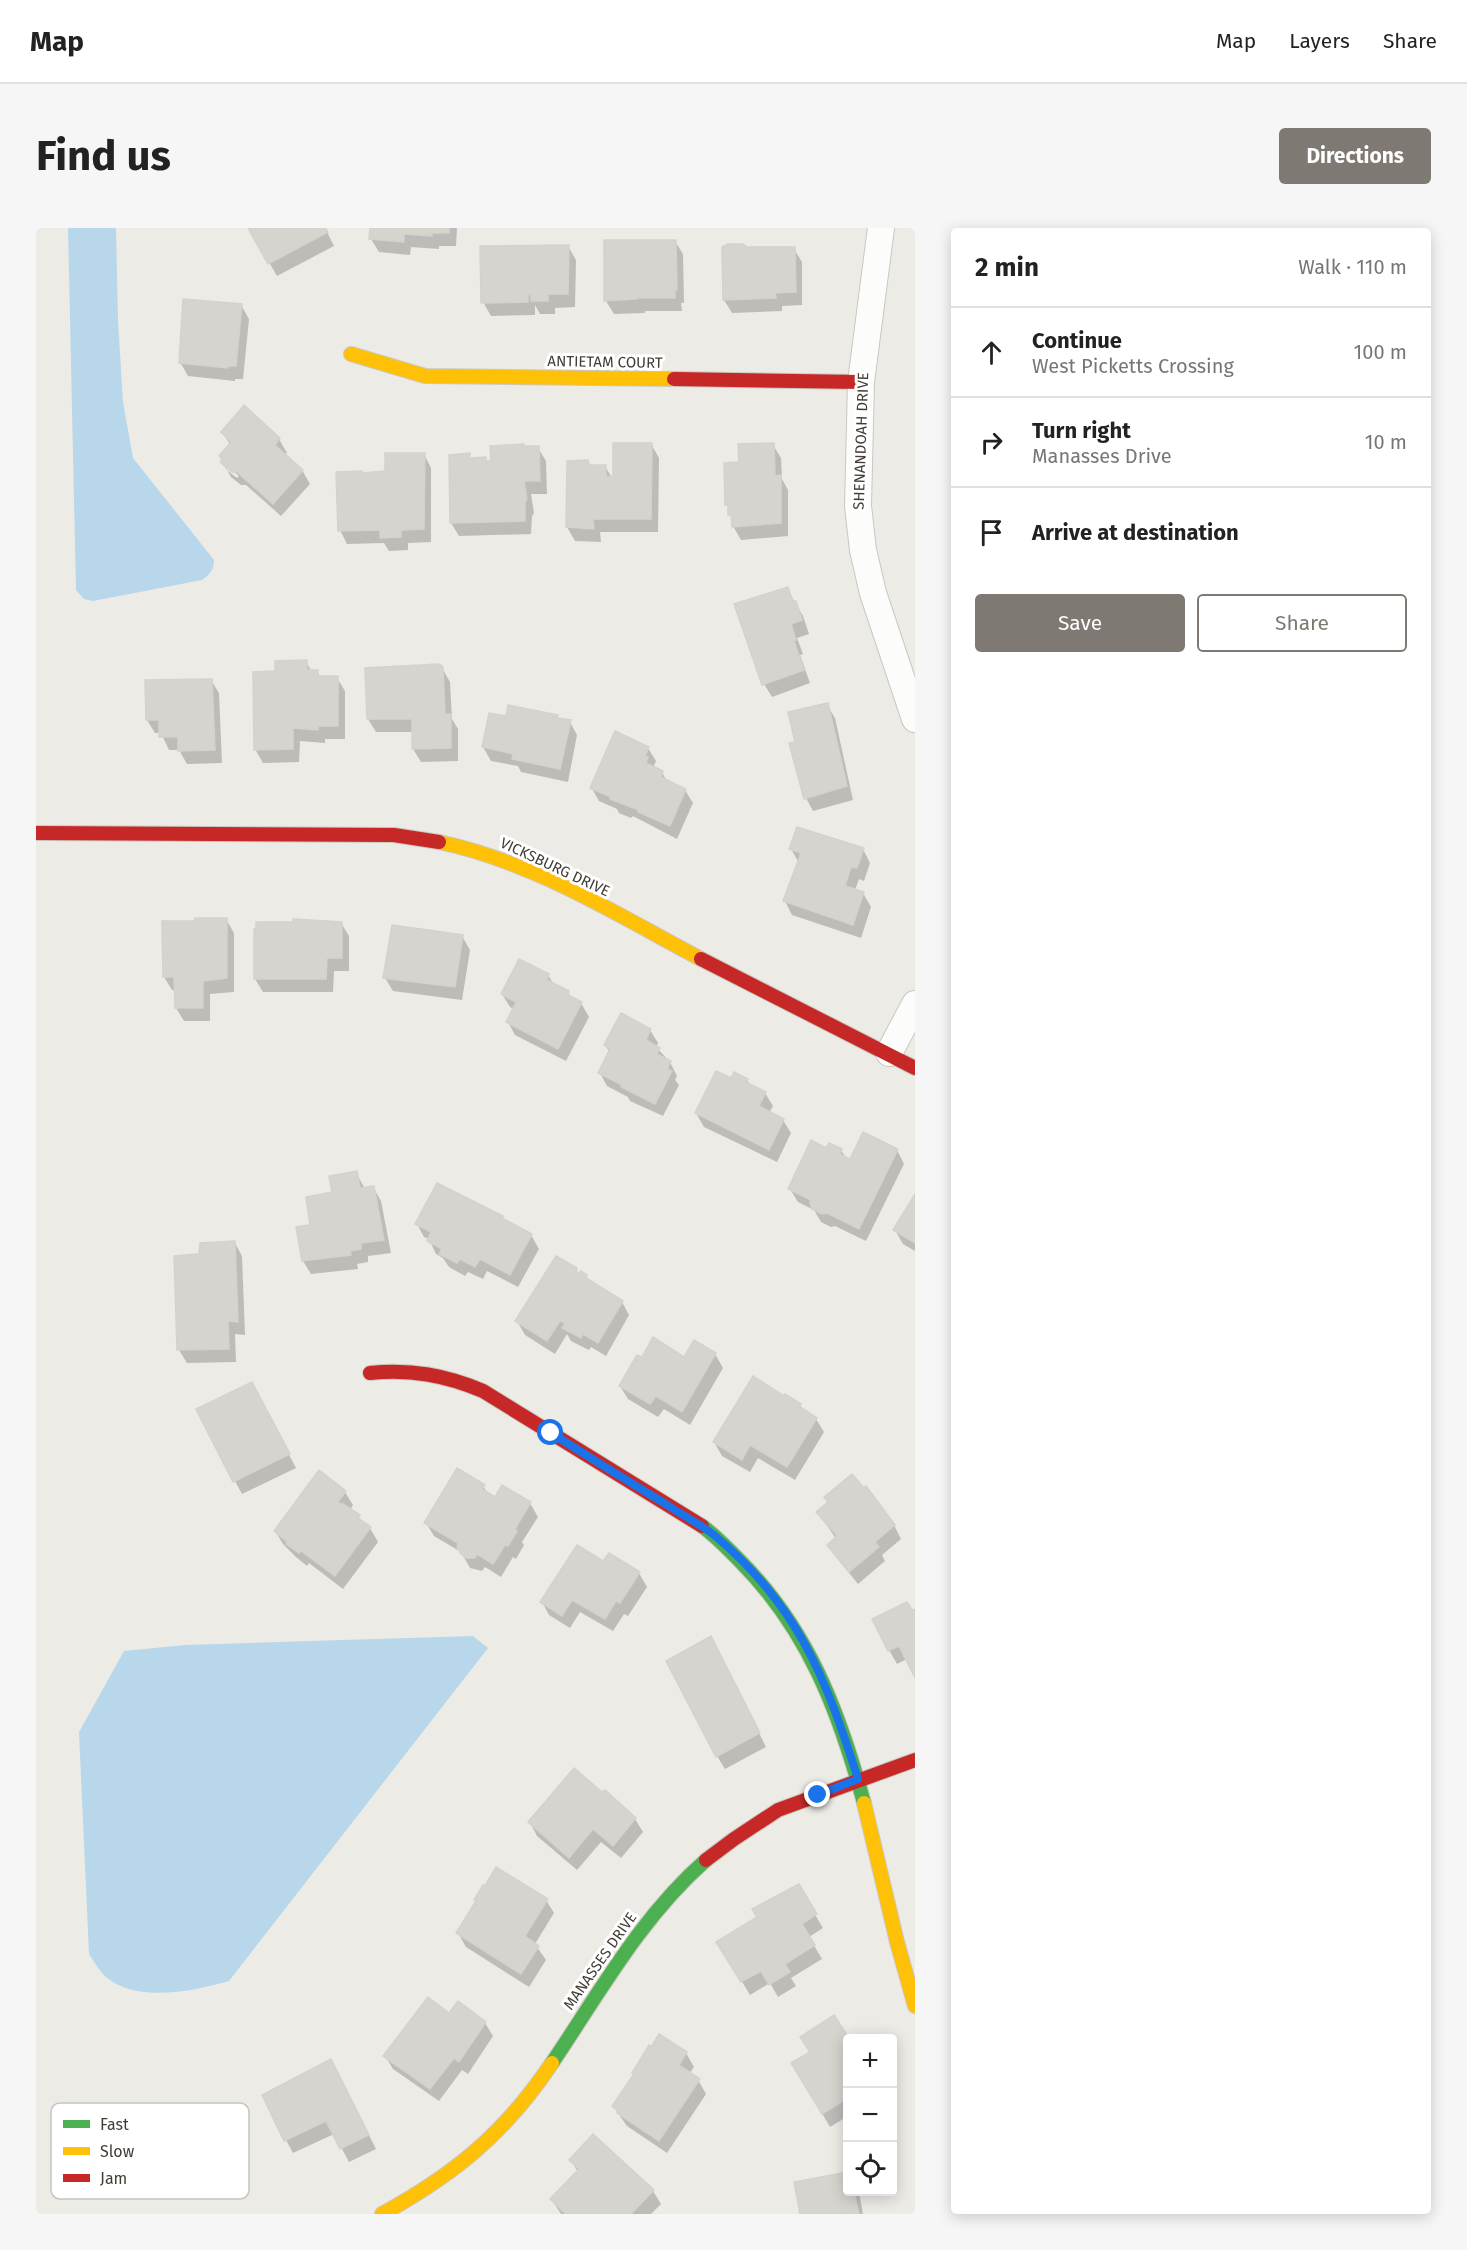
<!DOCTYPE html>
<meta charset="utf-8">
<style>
body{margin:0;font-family:"Fira Sans",sans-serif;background:#f6f6f6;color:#222}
.controls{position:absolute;right:18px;bottom:18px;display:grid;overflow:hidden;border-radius:6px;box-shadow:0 3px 15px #0003}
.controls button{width:54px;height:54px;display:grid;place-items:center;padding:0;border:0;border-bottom:2px solid #e0e0e0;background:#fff;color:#222;font:30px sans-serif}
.stop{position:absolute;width:18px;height:18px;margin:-14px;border:4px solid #1a73e8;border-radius:50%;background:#fff}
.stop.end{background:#1a73e8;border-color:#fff;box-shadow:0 2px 6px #0008}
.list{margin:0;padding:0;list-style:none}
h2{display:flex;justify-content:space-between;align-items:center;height:78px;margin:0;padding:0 24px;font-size:26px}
h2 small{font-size:20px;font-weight:400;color:#767676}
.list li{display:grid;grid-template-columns:39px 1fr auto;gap:18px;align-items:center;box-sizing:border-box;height:90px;padding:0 24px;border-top:2px solid #e0e0e0}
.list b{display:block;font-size:22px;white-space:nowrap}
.list p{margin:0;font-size:20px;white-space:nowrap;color:#767676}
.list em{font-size:20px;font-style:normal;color:#767676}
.actions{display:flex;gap:12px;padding:18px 24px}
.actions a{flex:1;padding:14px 0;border:2px solid #7e7972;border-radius:6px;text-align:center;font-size:21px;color:#7e7972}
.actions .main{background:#7e7972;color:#fff}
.icon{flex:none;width:33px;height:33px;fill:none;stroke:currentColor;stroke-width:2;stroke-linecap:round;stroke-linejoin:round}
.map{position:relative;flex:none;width:879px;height:1986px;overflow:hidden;border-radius:6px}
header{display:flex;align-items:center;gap:36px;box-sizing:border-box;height:84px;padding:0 30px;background:#fff;border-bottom:2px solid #e0e0e0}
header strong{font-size:28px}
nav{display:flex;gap:33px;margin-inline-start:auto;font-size:21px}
.intro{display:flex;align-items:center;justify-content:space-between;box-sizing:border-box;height:144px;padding:0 36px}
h1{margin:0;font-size:42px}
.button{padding:15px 27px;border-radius:6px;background:#7e7972;color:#fff;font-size:21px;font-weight:700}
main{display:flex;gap:36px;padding:0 36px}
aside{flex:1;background:#fff;border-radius:6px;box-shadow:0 3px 15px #0003}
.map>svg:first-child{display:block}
</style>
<header>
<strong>Map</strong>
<nav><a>Map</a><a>Layers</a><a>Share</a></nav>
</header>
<div class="intro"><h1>Find us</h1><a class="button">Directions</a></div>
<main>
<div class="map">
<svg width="879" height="1986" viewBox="0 0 879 1986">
<rect width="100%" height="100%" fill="#edebe6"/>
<g fill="#b8d7ea">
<path d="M32,0H80L82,92L87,174L97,230L178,332C178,342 174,346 166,352L57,373L48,371L40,362Z"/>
<path d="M437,1408L452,1420L193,1753C158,1763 96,1777 66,1745C61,1739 57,1732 53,1726L43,1504L88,1423L149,1417Z"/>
</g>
<g fill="#0003" fill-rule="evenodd">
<path d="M289,0L298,18L241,48L214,1Z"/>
<path d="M336,0H421L420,18H403V21L375,19L374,27L343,24L335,11Z"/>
<path d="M639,13L647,26L648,75H645L646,83H609V85L578,86L570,73V14Z"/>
<path d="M532,18L540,32L539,79L519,80V86H504L499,77V87L455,88L447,74Z"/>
<path d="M688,20L758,21L766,34V77L746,78V83L696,85L688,72Z"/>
<path d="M205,77L213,91L207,151H199V153L152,148L144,134Z"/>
<path d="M187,204L243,211L251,225L249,227L266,242L274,256L245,288L210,257H205L195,249L187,235L194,217ZM191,238L203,248L201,250L191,242Z"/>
<path d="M615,216L623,230L622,304H564L565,314L539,313L531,299L533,234L551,233L554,238H569L576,250Z"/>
<path d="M737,217L745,230L746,251L752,262V308L705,312L697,298V291L691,277L689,237L704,235Z"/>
<path d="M487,218L502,220L510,233L511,266H495L498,285L496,288L495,306L423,308L415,295L433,227L435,231H449L452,235Z"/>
<path d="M388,226L395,240V314L372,315V322L353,323L348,315L311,316L304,302L326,247L351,245Z"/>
<path d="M751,361L767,388L773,406L761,410L767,426L764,427L774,455L736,469L728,456Z"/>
<path d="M270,434L276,444H281L285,450H301L309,463V511H289V515L264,513L263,534L227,535L219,521L240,444Z"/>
<path d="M406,440L414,454L416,491L422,501V533L385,534L377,521V504H340L332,491Z"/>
<path d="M175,452L183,465L186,535L151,536L143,522H133L125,505H119L111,492Z"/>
<path d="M791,477L799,490L817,572L777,583L770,570L761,515Z"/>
<path d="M521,488L523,492L534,494L541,507L532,554L485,544L482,538L455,533L447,519L471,490Z"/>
<path d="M612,520L620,533L617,540L626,544L631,554L649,562L657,575L641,611L597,588L595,590L583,585L581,581L563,573L555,559Z"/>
<path d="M755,621H827L834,635L828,653L823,651L819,662L827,665L835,679L825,710L756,687L749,673L763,635Z"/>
<path d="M190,691L198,705V764L174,766V793H148L140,780V762H136L128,749Z"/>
<path d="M305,695L313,708V743H298L297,764H227L219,751L220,703Z"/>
<path d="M426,708L434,722L426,772L357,763L349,750Z"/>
<path d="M512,747L518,757L532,764L535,770L545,775L553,789L530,833L479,807L472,794L478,781L474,779L466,766Z"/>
<path d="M614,802L622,815L620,819L634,834L641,848L639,852L643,857L627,888L594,873L592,869L571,858L564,845L574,825L569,817Z"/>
<path d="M696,852H711L715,858L729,865L737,878L733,885L747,892L755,905L741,934L668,899L660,885Z"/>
<path d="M791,922H805L810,930L814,933L861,922L868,936L830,1013L799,998L795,999L785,994L778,982L762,974L754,961Z"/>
<path d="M320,945L329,961L337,959L345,973L355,1025L332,1028V1034L321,1036L322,1041L275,1046L267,1033L276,998Z"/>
<path d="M879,969V1023L867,1016L859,1002Z"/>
<path d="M466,989L468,993L495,1007L503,1021L482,1059L451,1043L447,1051L432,1044L429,1048L413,1039L407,1030L400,1026L393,1011L388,1009L381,996Z"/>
<path d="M199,1015L206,1028L209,1107L199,1106L200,1134L151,1135L143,1122L165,1027Z"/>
<path d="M540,1042L544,1048H550L553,1053L586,1074L593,1087L570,1128L555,1119L553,1122L535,1113L531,1106L519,1126L489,1107L481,1093Z"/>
<path d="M679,1126L687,1140L654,1197L628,1181L622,1189L592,1171L584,1158L606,1132L649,1131Z"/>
<path d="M223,1169L260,1240L206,1266L199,1253Z"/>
<path d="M748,1170L764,1177L767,1182L780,1191L788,1204L759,1252L722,1230L714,1244L686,1228L678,1214Z"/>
<path d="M447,1258L453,1267L459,1271L494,1275L502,1289L486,1314L488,1317L480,1331L477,1329L465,1349L449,1339L446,1343L434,1340L425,1324L398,1308L390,1295Z"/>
<path d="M309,1264L317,1277L314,1282L334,1300L342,1314L307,1361L273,1335L271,1338L260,1329L247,1316L239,1303Z"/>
<path d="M782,1284L858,1297L865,1311L846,1327L849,1333L822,1356L801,1330L793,1317L800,1311Z"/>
<path d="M568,1335L603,1345L611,1359L592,1388L588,1386L577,1403L544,1384L534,1400L513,1387L506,1374Z"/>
<path d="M879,1383V1447L871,1431L861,1436L853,1422L876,1384Z"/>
<path d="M682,1424L730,1519L689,1541L681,1528Z"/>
<path d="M599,1591L607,1604L585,1630L565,1614L541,1642L501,1608L494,1594Z"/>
<path d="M762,1658L787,1700L773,1709L786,1731L755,1750L760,1758L742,1769L734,1755L714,1767L682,1714L723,1689Z"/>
<path d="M510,1672L518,1685L499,1716L510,1732L493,1759L430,1719L422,1705L441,1674Z"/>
<path d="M413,1787L449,1795L457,1808L432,1846L426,1842L403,1873L357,1841L349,1828Z"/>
<path d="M812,1811V1888L794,1899L757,1836Z"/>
<path d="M650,1825L658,1839L653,1846L662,1852L670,1866L631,1925L591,1898L577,1878L599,1847Z"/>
<path d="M302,1846L340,1921L313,1934L298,1906L257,1925L250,1912Z"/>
<path d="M535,1932L617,1963L625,1976L615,1986H525L516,1972L542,1944Z"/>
<path d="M812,1964H823L827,1986H765Z"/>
</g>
<g fill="#d6d4cf" stroke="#d5d2cc" stroke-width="1.5">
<path d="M212,0H289L292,4L232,36Z"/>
<path d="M334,0H413V5H396V8L368,6V14L333,11Z"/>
<path d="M568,12H640L641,62H639V70H602L601,71L568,73Z"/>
<path d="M692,16H707L711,19H759L760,64L739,65L740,70L687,72L686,19Z"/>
<path d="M533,17L532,66H512V73H495V66H492V74L445,75L444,18Z"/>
<path d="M147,71L206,76L200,138H192V140L143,135Z"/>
<path d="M208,177L244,210L239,217L267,242L237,276L201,244H196L185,235V229L183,228L195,214L185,204Z"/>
<path d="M577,215H616L615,291H557L558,301L530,299L531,233L552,232L553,237H570V249L577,248Z"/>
<path d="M738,215L739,248L745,247V295L696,299L695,287H692V276L689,277L688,235L703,234L702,216Z"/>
<path d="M488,216L487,218H503L504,253H488L491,271L489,274V293L414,295L413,227L434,225V230L450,229V233H455L454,218Z"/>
<path d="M349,225H389L388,301L365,302V309L344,310V302L302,303L300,244L326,243V245L349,243Z"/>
<path d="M752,359L757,374L760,373L766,392L755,396L760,412L758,413L768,442L726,457L698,376Z"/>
<path d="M271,432V442H282V448H302V498H282V502L257,500V521L218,522L217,444L239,443V433Z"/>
<path d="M403,436L407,439L409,486H415V520L376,521V491H331L329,440Z"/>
<path d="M176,451L179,522L142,523V509H123V492H110L109,452Z"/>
<path d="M792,475L811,558L768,571L753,515L759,514L752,484Z"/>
<path d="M472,477L522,487L521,490L535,492L524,541L476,531L477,526L446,519L453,485L470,488Z"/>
<path d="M579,503L613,519L609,528L612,529L610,535L627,543L625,549L650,561L634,598L602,584L603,582L574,571L575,569L554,560Z"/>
<path d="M761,599L828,620L821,640L815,639L809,658L828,664L817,697L747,673L765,625L753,621Z"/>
<path d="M159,690H191V750L167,753V780H139L138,749H127L126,693H159Z"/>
<path d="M257,691L306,694V730H291L290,751H218V701H220V694H257Z"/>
<path d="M356,697L427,707L419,759L347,750Z"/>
<path d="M483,731L513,746L511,752L533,763L532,767L546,774L522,821L470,794L480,774L465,766Z"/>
<path d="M585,785L615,801L610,812L624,820L621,826L635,833L631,841L636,843L619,876L585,859L586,857L562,845L574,821L568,817Z"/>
<path d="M680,843L695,850L698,844L712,851L710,854L730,864L723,878L748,891L733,922L659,885Z"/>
<path d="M827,904L862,921L823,1001L791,985L786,986L776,981L774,975L775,972L752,961L775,912L790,920L793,915L806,921L804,926L814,931Z"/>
<path d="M321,943L324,960L338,958L348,1012L325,1015V1021L314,1023L315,1027L266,1033L260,999L274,997L270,969L296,964L293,948Z"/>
<path d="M401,955L467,988L466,990L496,1006L474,1047L444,1031L439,1039L424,1031L421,1035L403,1026L406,1021L391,1013L395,1004L379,996Z"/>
<path d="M879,966V1015L857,1002Z"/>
<path d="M199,1013L202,1094L192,1093L193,1121L141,1122L138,1028L163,1026L164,1015Z"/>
<path d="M520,1028L541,1040L540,1043L543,1045L545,1043L551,1047L550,1050L587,1073L562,1115L547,1106L545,1110L526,1100L529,1095L524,1093L511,1113L479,1093Z"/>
<path d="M617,1109L648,1129L658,1112L680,1125L646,1184L620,1168L614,1176L583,1158L601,1127L606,1129Z"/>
<path d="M717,1148L748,1168L749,1166L765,1176L763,1178L781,1190L751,1239L714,1217L706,1232L677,1214Z"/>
<path d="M216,1154L254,1226L197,1254L160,1181Z"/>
<path d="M421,1240L449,1257L446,1261L459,1269L466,1257L495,1274L479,1301L481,1303L472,1318L469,1317L457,1336L441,1326L439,1330H430L425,1326L421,1319L422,1315L388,1295Z"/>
<path d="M283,1242L310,1263L302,1274L305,1277L306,1275L324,1287L322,1290L335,1299L299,1348L265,1323L263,1325L250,1316L251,1314L238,1303Z"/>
<path d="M816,1246L828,1260L830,1258L859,1297L839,1314L843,1319L813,1344L791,1317L801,1308L780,1284L792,1274L788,1269Z"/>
<path d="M541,1317L567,1333L573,1325L604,1344L584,1375L580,1373L569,1391L536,1372L526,1388L504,1374Z"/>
<path d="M871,1374L876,1382L879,1381V1450L863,1418L852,1423L836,1391Z"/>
<path d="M675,1408L724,1505L680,1529L630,1433Z"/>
<path d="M538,1540L566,1564L569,1562L600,1590L577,1618L557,1601L533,1630L492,1594Z"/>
<path d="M460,1639L512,1671L489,1708L503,1718L485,1746L420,1705L440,1673L438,1672L447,1657L449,1658Z"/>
<path d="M763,1656L781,1686L766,1696L779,1717L749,1736L754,1744L733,1757L725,1743L705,1754L680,1714L721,1689L716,1681Z"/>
<path d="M392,1769L413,1785L422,1773L450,1794L423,1834L418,1830L394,1861L347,1828Z"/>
<path d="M798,1787L813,1810L812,1870L786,1886L755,1835L774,1824L764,1809Z"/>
<path d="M623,1806L651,1824L643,1837L664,1851L623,1913L581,1885L582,1883L576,1878L598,1846L596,1845L613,1817L615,1819Z"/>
<path d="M295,1831L333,1907L304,1921L290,1893L248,1913L226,1867Z"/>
<path d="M557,1906L618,1962L595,1986H530L514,1971L543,1941L533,1932Z"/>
<path d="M812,1944V1964H818L823,1986H764L758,1954Z"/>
</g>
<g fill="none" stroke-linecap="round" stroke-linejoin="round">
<defs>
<g id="street">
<path d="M845,0L825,154L822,278L827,322L837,365L879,491"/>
<path d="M853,825L879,776"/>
</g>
<g id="fast">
<path d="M666,1298C680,1308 691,1320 703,1332C772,1401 803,1483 828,1575"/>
<path d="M516,1835C564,1764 605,1689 670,1632"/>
</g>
<g id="slow">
<path d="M315,126L389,148L638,151"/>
<path d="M403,614C498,634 580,686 665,731"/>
<path d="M828,1575L861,1714L879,1778"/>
<path d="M346,1986C419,1946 469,1905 516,1835"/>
</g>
<g id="jam">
<path d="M638,151L825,154"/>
<path d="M0,605L358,607L403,614"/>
<path d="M665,731L879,840"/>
<path d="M334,1145C375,1141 409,1147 447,1163L666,1298"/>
<path d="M670,1632L698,1611L742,1582L879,1532"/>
</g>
</defs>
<use href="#street" stroke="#c9c7c2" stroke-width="28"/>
<use href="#fast" stroke="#ccc8be" stroke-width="16"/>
<use href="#slow" stroke="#ccc8be" stroke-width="16"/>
<use href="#jam" stroke="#ccc8be" stroke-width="16"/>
<use href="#street" stroke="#fcfcfb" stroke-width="26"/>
<use href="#fast" stroke="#4caf50" stroke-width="14"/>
<use href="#slow" stroke="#ffc107" stroke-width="14"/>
<use href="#jam" stroke="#c62828" stroke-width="14"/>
</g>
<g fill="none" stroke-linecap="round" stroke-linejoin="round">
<path stroke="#1a73e8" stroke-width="8" d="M515,1205C553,1229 590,1252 628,1275C644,1286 663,1295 678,1307C762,1377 790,1450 822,1551L782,1567"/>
</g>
<g text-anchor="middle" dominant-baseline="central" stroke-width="6" stroke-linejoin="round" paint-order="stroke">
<g font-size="15" fill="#423c34" stroke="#fff">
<text transform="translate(569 134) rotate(1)">ANTIETAM COURT</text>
<text transform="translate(825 213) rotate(-88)">SHENANDOAH DRIVE</text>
<text transform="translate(519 639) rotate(25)">VICKSBURG DRIVE</text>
<text transform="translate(564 1733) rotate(-55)">MANASSES DRIVE</text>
</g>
</g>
<rect x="15" y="1875" width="198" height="96" rx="9" fill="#fff" stroke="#c6c4c2" stroke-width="1.5"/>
<rect x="27" y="1892" width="27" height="8" fill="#4caf50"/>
<rect x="27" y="1919" width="27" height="8" fill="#ffc107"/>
<rect x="27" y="1946" width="27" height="8" fill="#c62828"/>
<g font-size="16" fill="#423c34">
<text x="64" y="1902">Fast</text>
<text x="64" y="1929">Slow</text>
<text x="64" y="1956">Jam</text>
</g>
</svg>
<div class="controls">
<button>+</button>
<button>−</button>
<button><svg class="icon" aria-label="locate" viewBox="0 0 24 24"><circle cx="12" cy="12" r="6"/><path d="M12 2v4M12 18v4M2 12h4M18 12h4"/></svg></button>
</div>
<div class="stop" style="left:515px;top:1205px"></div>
<div class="stop end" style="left:782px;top:1567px"></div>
</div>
<aside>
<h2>2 min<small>Walk · 110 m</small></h2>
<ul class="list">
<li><svg class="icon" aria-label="ahead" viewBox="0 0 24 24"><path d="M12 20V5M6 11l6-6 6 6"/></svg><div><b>Continue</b><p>West Picketts Crossing</p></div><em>100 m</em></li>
<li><svg class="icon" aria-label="right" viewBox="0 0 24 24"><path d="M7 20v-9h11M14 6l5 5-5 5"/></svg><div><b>Turn right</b><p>Manasses Drive</p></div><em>10 m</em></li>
<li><svg class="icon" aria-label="arrive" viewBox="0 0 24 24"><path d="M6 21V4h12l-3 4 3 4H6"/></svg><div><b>Arrive at destination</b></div></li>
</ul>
<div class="actions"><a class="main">Save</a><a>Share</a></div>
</aside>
</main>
